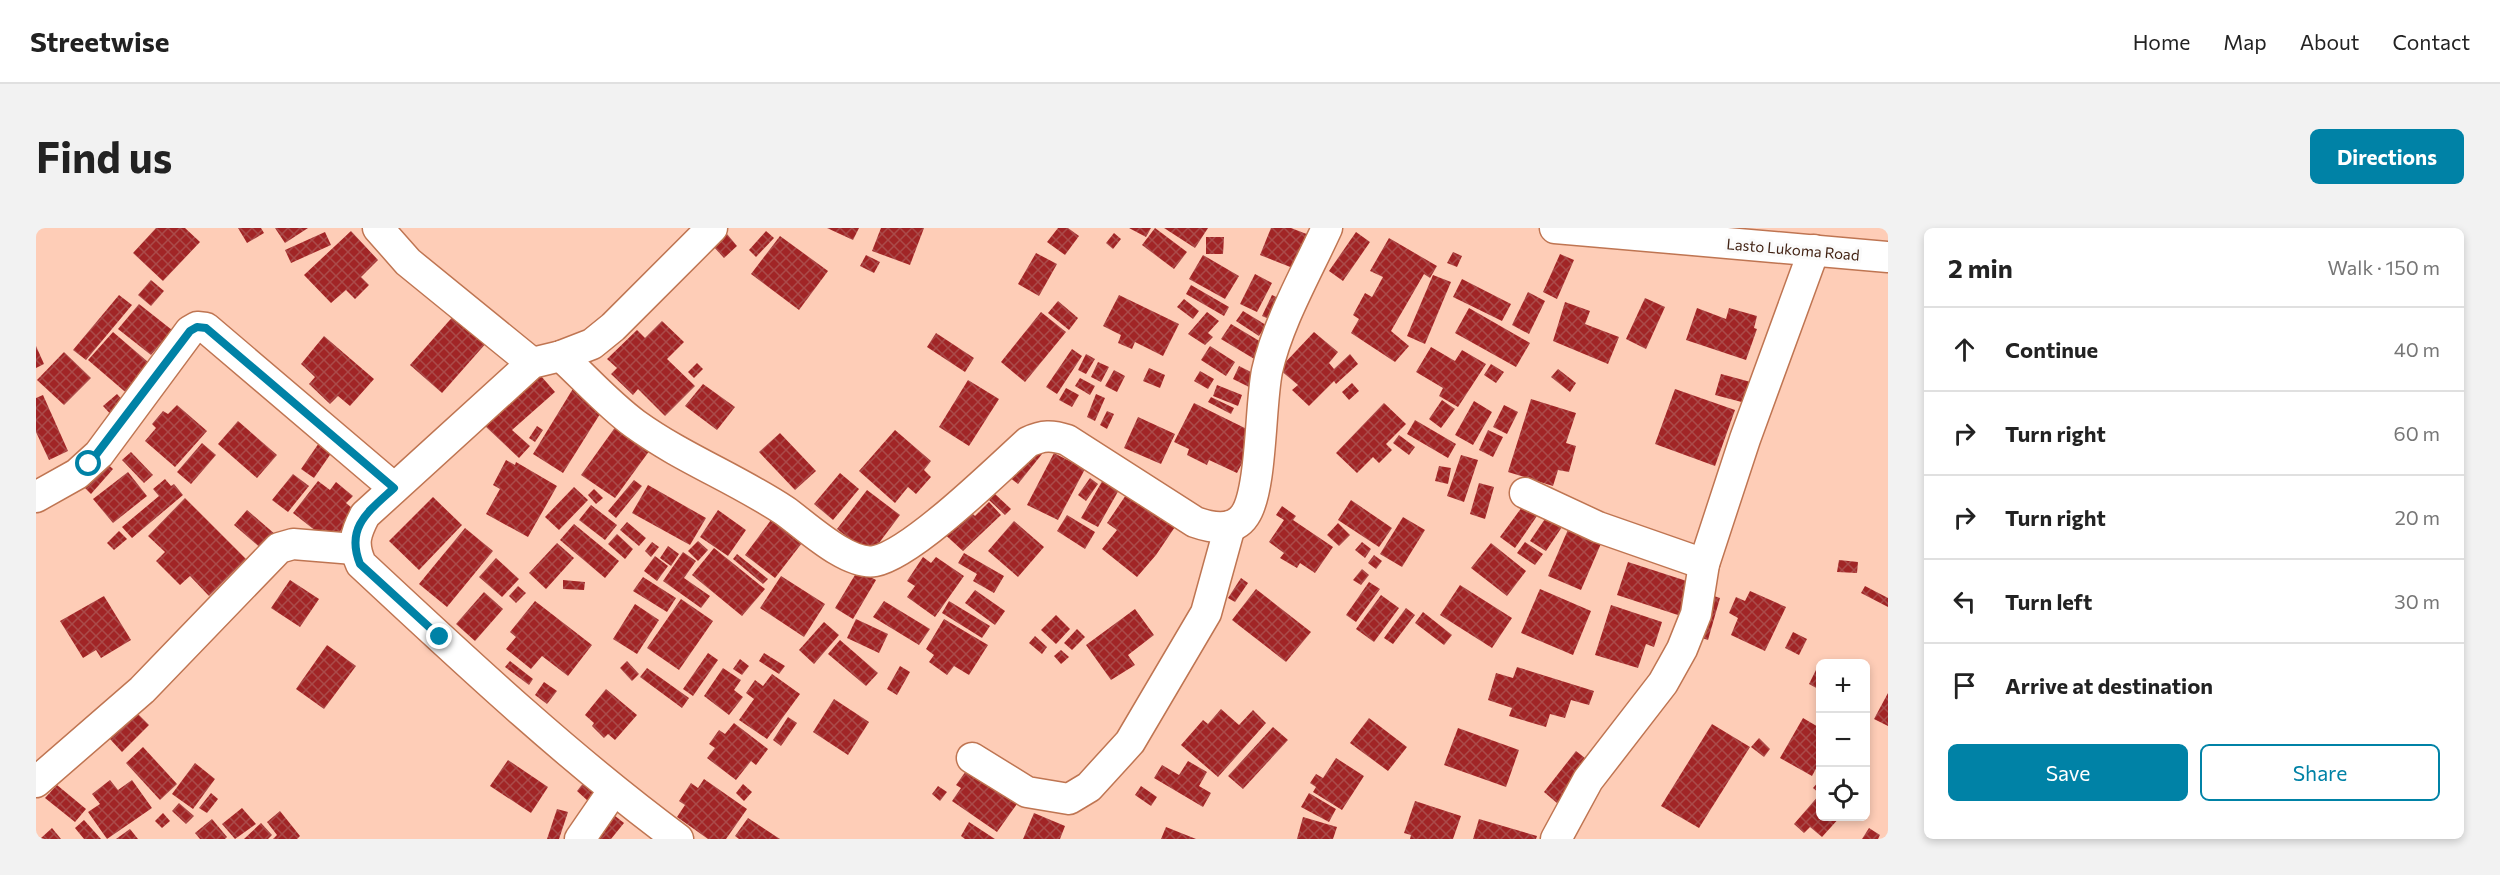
<!DOCTYPE html>
<meta charset="utf-8">
<style>
body{margin:0;font-family:Commissioner,sans-serif;background:#f2f2f2;color:#222}
.controls{position:absolute;right:18px;bottom:18px;display:grid;overflow:hidden;border-radius:9px;box-shadow:0 3px 9px #0003}
.controls button{width:54px;height:54px;display:grid;place-items:center;padding:0;border:0;border-bottom:2px solid #e0e0e0;background:#fff;color:#222;font:30px sans-serif}
.stop{position:absolute;width:18px;height:18px;margin:-14px;border:4px solid #0082a6;border-radius:50%;background:#fff}
.stop.end{background:#0082a6;border-color:#fff;box-shadow:0 2px 6px #0008}
.list{margin:0;padding:0;list-style:none}
h2{display:flex;justify-content:space-between;align-items:center;height:78px;margin:0;padding:0 24px;font-size:26px}
h2 small{font-size:20px;font-weight:400;color:#767676}
.list li{display:grid;grid-template-columns:39px 1fr auto;gap:18px;align-items:center;box-sizing:border-box;height:84px;padding:0 24px;border-top:2px solid #e0e0e0}
.list b{display:block;font-size:22px;white-space:nowrap}
.list em{font-size:20px;font-style:normal;color:#767676}
.actions{display:flex;gap:12px;padding:18px 24px}
.actions a{flex:1;padding:14px 0;border:2px solid #0082a6;border-radius:9px;text-align:center;font-size:21px;color:#0082a6}
.actions .main{background:#0082a6;color:#fff}
.icon{flex:none;width:33px;height:33px;fill:none;stroke:currentColor;stroke-width:2;stroke-linecap:round;stroke-linejoin:round}
.map{position:relative;flex:none;width:1852px;height:611px;overflow:hidden;border-radius:9px}
header{display:flex;align-items:center;gap:36px;box-sizing:border-box;height:84px;padding:0 30px;background:#fff;border-bottom:2px solid #e0e0e0}
header strong{font-size:28px}
nav{display:flex;gap:33px;margin-inline-start:auto;font-size:21px}
.intro{display:flex;align-items:center;justify-content:space-between;box-sizing:border-box;height:144px;padding:0 36px}
h1{margin:0;font-size:42px}
.button{padding:15px 27px;border-radius:9px;background:#0082a6;color:#fff;font-size:21px;font-weight:700}
main{display:flex;gap:36px;padding:0 36px}
aside{flex:1;background:#fff;border-radius:9px;box-shadow:0 3px 9px #0003}
.map>svg:first-child{display:block}
</style>
<header>
<strong>Streetwise</strong>
<nav><a>Home</a><a>Map</a><a>About</a><a>Contact</a></nav>
</header>
<div class="intro"><h1>Find us</h1><a class="button">Directions</a></div>
<main>
<div class="map">
<svg width="1852" height="611" viewBox="0 0 1852 611">
<defs>
<pattern id="building-cross-hatch" width="8" height="8" patternUnits="userSpaceOnUse" patternTransform="scale(1.5)"><rect width="8" height="8" fill="#a12526"/><path d="M0 0l8 8M0 8l8-8" fill="none" stroke="#aa4b4a"/></pattern>
</defs>
<rect width="100%" height="100%" fill="#fecdb7"/>
<g fill="url(#building-cross-hatch)">
<path d="M120,0H149L164,14L127,53L97,25Z"/>
<path d="M202,0H225L228,5L211,15Z"/>
<path d="M239,0H272L249,15Z"/>
<path d="M791,0H823L817,12Z"/>
<path d="M845,0H888L874,37L836,23Z"/>
<path d="M1022,0H1032L1043,8L1029,27L1011,14Z"/>
<path d="M1093,0H1115L1110,9Z"/>
<path d="M1119,0L1151,24L1138,41L1106,17Z"/>
<path d="M1128,0H1172L1159,20Z"/>
<path d="M1235,0H1255L1281,10L1267,44L1224,27Z"/>
<path d="M315,3L342,32L325,49L333,57L319,71L310,62L295,75L268,47Z"/>
<path d="M730,3L738,10L720,29L713,22Z"/>
<path d="M289,4L295,17L255,35L249,22Z"/>
<path d="M1320,4L1334,14L1307,53L1293,43Z"/>
<path d="M1078,5L1085,11L1077,21L1070,15Z"/>
<path d="M691,6L701,18L688,30L677,18Z"/>
<path d="M744,8L792,43L763,82L715,46Z"/>
<path d="M1170,9H1188L1187,26H1170Z"/>
<path d="M1353,10L1401,38L1394,50L1388,46L1355,103L1373,118L1359,134L1315,105L1323,91L1317,87L1329,65L1336,69L1347,49L1334,43Z"/>
<path d="M1417,24L1426,28L1421,39L1411,35Z"/>
<path d="M1000,25L1021,36L1003,68L982,56Z"/>
<path d="M1524,26L1538,32L1521,71L1507,64Z"/>
<path d="M830,27L844,34L838,45L824,38Z"/>
<path d="M1167,27L1203,48L1189,71L1153,51Z"/>
<path d="M1219,46L1236,55L1221,84L1204,76Z"/>
<path d="M1397,47L1415,54L1389,116L1371,108Z"/>
<path d="M1426,51L1475,76L1466,93L1417,69Z"/>
<path d="M115,52L128,63L115,78L102,67Z"/>
<path d="M1155,57L1193,79L1188,88L1150,66Z"/>
<path d="M1492,64L1509,73L1493,106L1476,97Z"/>
<path d="M83,67L96,77L50,132L37,122Z"/>
<path d="M1083,67L1143,96L1127,128L1099,114L1096,121L1082,115L1085,107L1067,98Z"/>
<path d="M1236,67L1247,72L1238,93L1226,88Z"/>
<path d="M1609,70L1629,79L1610,121L1590,111Z"/>
<path d="M1148,71L1163,83L1157,91L1141,79Z"/>
<path d="M1022,73L1042,90L1033,102L1012,85Z"/>
<path d="M1529,74L1554,83L1549,96L1583,109L1572,136L1517,113Z"/>
<path d="M103,76L136,102L115,127L82,101Z"/>
<path d="M1433,80L1494,115L1480,139L1419,105Z"/>
<path d="M1661,80L1690,91L1693,80L1721,88L1718,100L1721,101L1710,132L1650,112Z"/>
<path d="M1207,83L1230,97L1223,108L1200,93Z"/>
<path d="M1005,84L1030,104L989,154L965,134Z"/>
<path d="M1171,84L1183,93L1172,105L1177,109L1169,117L1152,106Z"/>
<path d="M420,85L452,113L406,165L374,137Z"/>
<path d="M626,93L648,114L631,131L659,158L629,188L602,161L597,167L575,146L581,140L571,131L601,102L609,110Z"/>
<path d="M1195,96L1230,117L1220,132L1185,111Z"/>
<path d="M77,104L119,140L94,168L52,132Z"/>
<path d="M1278,104L1302,124L1293,135L1298,141L1314,126L1322,136L1300,156L1298,153L1273,178L1256,162L1262,157L1243,141Z"/>
<path d="M900,105L938,130L929,144L891,119Z"/>
<path d="M288,108L338,151L314,178L302,168L294,176L273,156L279,149L265,136Z"/>
<path d="M0,118L8,136L0,140Z"/>
<path d="M1174,118L1199,134L1190,148L1165,132Z"/>
<path d="M1395,119L1419,133L1426,122L1450,136L1422,179L1403,168L1407,160L1380,144Z"/>
<path d="M1036,121L1046,128L1021,166L1010,159Z"/>
<path d="M28,124L55,150L28,177L1,152Z"/>
<path d="M1050,126L1059,131L1050,146L1042,142Z"/>
<path d="M1062,134L1073,139L1065,154L1055,149Z"/>
<path d="M661,135L667,141L658,150L652,144Z"/>
<path d="M1455,136L1468,144L1460,155L1448,147Z"/>
<path d="M1203,138L1219,146L1213,159L1197,151Z"/>
<path d="M1113,140L1129,147L1124,160L1107,153Z"/>
<path d="M1522,141L1540,155L1534,164L1515,149Z"/>
<path d="M1078,142L1089,148L1081,164L1069,158Z"/>
<path d="M1164,143L1178,151L1172,161L1158,153Z"/>
<path d="M1685,146L1722,156L1717,177L1679,167Z"/>
<path d="M505,148L519,164L476,202L494,218L483,230L448,197Z"/>
<path d="M1044,150L1059,158L1054,167L1039,158Z"/>
<path d="M932,152L963,171L933,218L903,199Z"/>
<path d="M1316,155L1323,163L1313,172L1306,164Z"/>
<path d="M667,156L699,179L681,202L649,178Z"/>
<path d="M1181,157L1206,167L1202,178L1177,168Z"/>
<path d="M538,159L569,178L527,245L497,226Z"/>
<path d="M1030,160L1043,167L1036,179L1023,172Z"/>
<path d="M1639,161L1699,182L1679,238L1619,216Z"/>
<path d="M81,166L93,179L79,191L67,178Z"/>
<path d="M1060,166L1069,170L1059,193L1051,189Z"/>
<path d="M7,167L32,223L13,232L0,204V170Z"/>
<path d="M1175,169L1198,180L1195,186L1172,174Z"/>
<path d="M1495,171L1540,185L1530,215L1540,218L1533,244L1522,242L1517,258L1472,244Z"/>
<path d="M1406,172L1419,181L1405,200L1393,191Z"/>
<path d="M1438,173L1456,184L1437,217L1419,207Z"/>
<path d="M1158,175L1221,206L1201,245L1173,232L1171,237L1151,227L1153,221L1138,214Z"/>
<path d="M1348,175L1370,196L1350,216L1356,222L1343,235L1337,229L1321,245L1300,225Z"/>
<path d="M141,177L171,203L139,239L109,213L120,200L116,196L127,183L132,186Z"/>
<path d="M1468,177L1482,184L1471,206L1457,199Z"/>
<path d="M1071,183L1078,186L1071,201L1064,197Z"/>
<path d="M1102,189L1139,206L1125,236L1088,220Z"/>
<path d="M1379,192L1420,216L1412,230L1371,206Z"/>
<path d="M202,193L241,227L221,250L182,216Z"/>
<path d="M501,198L507,202L499,214L493,210Z"/>
<path d="M580,198L614,222L579,270L545,247Z"/>
<path d="M859,202L895,233L888,242L895,249L880,266L872,259L859,275L823,243Z"/>
<path d="M1452,202L1467,209L1457,229L1443,222Z"/>
<path d="M744,205L780,243L759,262L723,224Z"/>
<path d="M1363,207L1379,219L1373,227L1357,215Z"/>
<path d="M285,212L298,221L278,250L265,241Z"/>
<path d="M166,215L180,227L155,256L141,244Z"/>
<path d="M997,219L1006,226L982,256L973,249Z"/>
<path d="M95,224L117,247L108,255L86,232Z"/>
<path d="M1018,225L1049,241L1022,292L991,277Z"/>
<path d="M1425,227L1442,232L1428,274L1411,268Z"/>
<path d="M67,232L77,241L55,266L46,257Z"/>
<path d="M470,232L479,237L480,234L521,258L492,309L450,286L464,261L457,257Z"/>
<path d="M1403,238L1415,240L1412,256L1399,253Z"/>
<path d="M92,244L111,268L77,295L57,271Z"/>
<path d="M804,245L823,261L797,292L778,276Z"/>
<path d="M257,246L273,258L252,284L236,272Z"/>
<path d="M1054,250L1062,256L1050,273L1042,267Z"/>
<path d="M1068,250L1084,260L1062,299L1045,290Z"/>
<path d="M129,251L135,258L138,256L147,267L96,310L86,299L123,268L117,261Z"/>
<path d="M598,252L606,258L580,290L572,283Z"/>
<path d="M282,253L294,262L300,254L317,268L310,275L320,283L295,315L257,285Z"/>
<path d="M1443,255L1458,259L1449,291L1434,286Z"/>
<path d="M612,257L670,290L654,317L596,285Z"/>
<path d="M538,259L552,272L523,302L509,289Z"/>
<path d="M558,261L567,270L560,276L552,267Z"/>
<path d="M831,262L864,287L834,327L801,301Z"/>
<path d="M1092,264L1141,296L1120,327L1101,349L1066,321L1081,302L1071,295Z"/>
<path d="M959,266L975,281L969,287L953,272Z"/>
<path d="M397,269L426,297L383,342L353,313Z"/>
<path d="M149,270L210,331L173,368L154,348L144,357L120,333L129,324L112,308Z"/>
<path d="M1315,272L1356,300L1343,319L1302,292Z"/>
<path d="M953,274L965,287L927,323L904,302L929,278L939,288Z"/>
<path d="M1489,275L1503,285L1479,320L1464,309Z"/>
<path d="M555,277L581,297L569,312L543,292Z"/>
<path d="M1246,278L1260,288L1257,292L1297,319L1279,345L1264,335L1261,340L1244,330L1248,325L1233,314L1248,292L1240,287Z"/>
<path d="M211,282L240,307L227,322L198,297Z"/>
<path d="M682,282L710,302L692,328L664,309Z"/>
<path d="M1513,285L1528,296L1510,323L1494,313Z"/>
<path d="M1031,287L1059,304L1049,321L1021,303Z"/>
<path d="M738,288L769,311L739,350L709,327Z"/>
<path d="M1367,289L1389,302L1366,339L1344,326Z"/>
<path d="M978,293L1008,319L982,349L952,323Z"/>
<path d="M591,294L610,310L603,318L584,302Z"/>
<path d="M1302,295L1314,307L1303,318L1291,307Z"/>
<path d="M538,296L583,333L569,350L524,312Z"/>
<path d="M1534,297L1567,311L1545,362L1512,348Z"/>
<path d="M429,300L457,323L411,379L383,356Z"/>
<path d="M83,303L91,311L78,322L71,315Z"/>
<path d="M581,306L597,321L589,331L572,316Z"/>
<path d="M662,313L672,322L662,333L652,323Z"/>
<path d="M616,314L623,319L615,329L609,323Z"/>
<path d="M1326,314L1335,321L1329,330L1319,322Z"/>
<path d="M1489,314L1507,326L1499,337L1481,325Z"/>
<path d="M521,315L538,330L510,361L493,345Z"/>
<path d="M1455,315L1490,343L1471,368L1435,340Z"/>
<path d="M632,318L643,326L635,338L624,330Z"/>
<path d="M678,320L729,361L706,388L656,347Z"/>
<path d="M647,324L660,333L648,350L674,368L665,380L627,353Z"/>
<path d="M928,325L968,348L958,365L937,353L941,346L922,335Z"/>
<path d="M701,326L732,351L727,356L697,331Z"/>
<path d="M1338,327L1346,333L1340,341L1332,335Z"/>
<path d="M619,328L632,338L621,353L608,343Z"/>
<path d="M887,329L895,335L900,329L928,348L899,389L871,369L879,358L871,353Z"/>
<path d="M460,330L483,351L466,369L443,349Z"/>
<path d="M1803,332L1822,334L1821,345L1801,344Z"/>
<path d="M1592,334L1663,357L1651,390L1581,367Z"/>
<path d="M1326,341L1333,347L1325,357L1317,352Z"/>
<path d="M822,342L840,352L817,391L799,380Z"/>
<path d="M745,348L789,376L768,409L724,380Z"/>
<path d="M607,349L640,370L631,384L597,363Z"/>
<path d="M1205,350L1212,355L1199,374L1192,370Z"/>
<path d="M254,352L283,371L264,399L235,380Z"/>
<path d="M527,352L549,354L548,362L527,361Z"/>
<path d="M1333,354L1344,361L1320,394L1310,387Z"/>
<path d="M1424,357L1476,390L1456,420L1404,387Z"/>
<path d="M482,358L490,365L480,375L473,368Z"/>
<path d="M1829,358L1852,370V379L1825,365Z"/>
<path d="M1220,361L1275,404L1250,434L1196,392Z"/>
<path d="M1504,361L1555,383L1537,427L1485,405Z"/>
<path d="M939,362L969,383L959,397L929,375Z"/>
<path d="M1714,363L1750,379L1729,423L1695,407L1702,390L1693,385L1700,369L1709,373Z"/>
<path d="M448,364L467,381L439,413L420,396Z"/>
<path d="M1672,366L1684,370L1672,412L1660,408Z"/>
<path d="M1345,367L1363,380L1338,414L1320,401Z"/>
<path d="M68,368L95,412L65,430L60,422L47,430L24,393Z"/>
<path d="M645,371L677,393L643,442L611,420Z"/>
<path d="M499,373L556,417L532,448L506,428L495,441L470,421L480,409L474,404Z"/>
<path d="M848,373L894,401L883,417L837,389Z"/>
<path d="M913,373L954,398L946,410L906,385Z"/>
<path d="M599,376L623,392L601,426L577,411Z"/>
<path d="M1575,377L1626,394L1618,419L1610,416L1602,440L1559,427Z"/>
<path d="M1370,380L1379,387L1357,416L1348,410Z"/>
<path d="M1099,381L1118,407L1092,427L1099,437L1075,452L1050,417Z"/>
<path d="M1387,384L1416,407L1408,417L1379,395Z"/>
<path d="M1020,387L1034,401L1020,416L1005,402Z"/>
<path d="M820,391L852,406L843,425L811,410Z"/>
<path d="M908,391L952,417L933,447L918,438L911,447L893,434L898,427L890,421Z"/>
<path d="M788,394L803,407L778,436L763,422Z"/>
<path d="M1041,401L1049,409L1036,422L1028,415Z"/>
<path d="M1757,404L1771,411L1763,427L1749,420Z"/>
<path d="M999,408L1011,419L1006,426L993,415Z"/>
<path d="M804,412L842,445L830,458L792,426Z"/>
<path d="M291,417L320,438L288,481L260,461Z"/>
<path d="M1025,422L1033,429L1025,436L1018,428Z"/>
<path d="M672,425L682,432L657,468L647,461Z"/>
<path d="M728,425L749,438L743,446L723,433Z"/>
<path d="M704,431L713,438L706,447L697,441Z"/>
<path d="M474,433L497,451L493,457L469,439Z"/>
<path d="M591,433L603,446L596,453L584,440Z"/>
<path d="M1783,436L1784,437V462L1773,456Z"/>
<path d="M864,438L874,444L861,467L851,461Z"/>
<path d="M1481,439L1558,463L1553,477L1535,472L1529,490L1514,486L1510,499L1473,488L1476,480L1452,472L1460,445L1477,450Z"/>
<path d="M611,440L653,470L646,480L604,449Z"/>
<path d="M687,440L705,452L698,462L707,469L693,487L668,468Z"/>
<path d="M736,446L764,466L731,511L703,492L718,471L710,465L719,452L727,458Z"/>
<path d="M508,454L521,463L511,476L499,467Z"/>
<path d="M570,461L601,487L579,512L572,506L568,510L556,498L558,495L549,487Z"/>
<path d="M1852,465V498L1838,491Z"/>
<path d="M798,471L833,494L812,527L777,504Z"/>
<path d="M1185,481L1203,497L1217,482L1230,495L1182,549L1145,517L1167,492L1172,496Z"/>
<path d="M101,485L113,497L86,524L74,511Z"/>
<path d="M752,489L761,495L745,518L737,512Z"/>
<path d="M1333,490L1371,519L1352,543L1314,515Z"/>
<path d="M1767,490L1784,500V533L1776,548L1744,530Z"/>
<path d="M698,495L732,521L720,537L715,533L700,552L671,530L679,520L673,516L683,502L689,506Z"/>
<path d="M1676,496L1714,519L1663,600L1625,578Z"/>
<path d="M1237,499L1252,512L1207,561L1192,548Z"/>
<path d="M1422,500L1483,522L1470,559L1408,537Z"/>
<path d="M1723,510L1734,521L1728,529L1715,519Z"/>
<path d="M107,519L141,556L124,572L90,535Z"/>
<path d="M1540,523L1554,534L1521,575L1508,564Z"/>
<path d="M1300,530L1328,548L1306,582L1277,564L1280,559L1274,555L1280,546L1287,550Z"/>
<path d="M472,532L512,559L495,585L454,558Z"/>
<path d="M1152,533L1171,544L1163,558L1175,565L1167,579L1118,550L1126,537L1143,547Z"/>
<path d="M159,535L179,551L157,581L136,566Z"/>
<path d="M930,543L983,573L961,604L916,573L925,560L920,557Z"/>
<path d="M668,551L711,581L690,611H672L641,589L649,577L643,573L655,555L662,560Z"/>
<path d="M74,552L82,562L96,552L116,580L71,611L52,584L64,576L56,566Z"/>
<path d="M1784,552V588H1805L1786,609L1774,599L1768,605L1758,596L1784,566L1777,560Z"/>
<path d="M549,553L561,564L552,573L541,563Z"/>
<path d="M707,556L716,564L708,573L700,565Z"/>
<path d="M21,557L50,581L39,594L9,570Z"/>
<path d="M902,558L911,564L904,573L896,566Z"/>
<path d="M1105,558L1121,569L1115,578L1099,567Z"/>
<path d="M175,565L182,571L171,585L163,580Z"/>
<path d="M1273,565L1300,581L1293,594L1265,579Z"/>
<path d="M1379,573L1425,588L1417,611H1374L1375,607L1368,605Z"/>
<path d="M143,575L158,588L150,596L136,583Z"/>
<path d="M206,580L220,596L199,611L186,596Z"/>
<path d="M521,581L532,584L523,611H511Z"/>
<path d="M244,583L264,608L261,611H237L241,607L231,594Z"/>
<path d="M574,584L588,595L575,611H552Z"/>
<path d="M127,585L134,593L126,600L119,593Z"/>
<path d="M998,585L1029,598L1024,611H987Z"/>
<path d="M1267,589L1301,599L1297,611H1261Z"/>
<path d="M712,590L744,611H703L699,608Z"/>
<path d="M176,591L191,609L189,611H164L159,605Z"/>
<path d="M1443,591L1501,608L1500,611H1437Z"/>
<path d="M48,592L65,611H48L39,600Z"/>
<path d="M933,594L959,611H929L925,608Z"/>
<path d="M225,595L236,607L232,611H208Z"/>
<path d="M1130,599L1160,611H1125Z"/>
<path d="M16,600L25,611H4Z"/>
<path d="M1833,600L1844,607L1842,611H1826Z"/>
<path d="M94,601L102,611H80Z"/>
</g>
<g fill="none" stroke-linecap="round" stroke-linejoin="round">
<defs>
<g id="street">
<path d="M342,0L372,34L496,135"/>
<path d="M1519,0L1852,29"/>
<path d="M525,128C550,151 573,177 599,196C646,230 701,251 749,283C770,298 812,338 839,333C876,326 960,243 992,214C1007,207 1016,207 1031,212L1159,294C1176,300 1198,304 1209,287C1226,262 1224,177 1231,143C1242,94 1270,46 1291,0"/>
<path d="M1489,265L1562,299L1668,336"/>
<path d="M0,269L41,246L63,226L154,103L161,99L170,100L358,260"/>
<path d="M936,530L991,564L1033,571L1053,559L1094,514L1170,385L1194,298"/>
<path d="M0,554L106,462L243,320L257,316L318,321"/>
<path d="M544,611L577,563"/>
<path d="M642,611C530,528 427,431 325,336C316,316 319,306 329,287L496,135L525,128L556,116L577,99L676,0"/>
<path d="M1520,611L1552,552L1627,455L1646,421L1660,386L1668,336L1709,211L1778,22"/>
</g>
</defs>
<use href="#street" stroke="#bf7552" stroke-width="33"/>
<use href="#street" stroke="#fff" stroke-width="30"/>
</g>
<g fill="none" stroke-linecap="round" stroke-linejoin="round">
<path stroke="#0082a6" stroke-width="8" d="M53,236L154,103L161,99L170,100L358,260C333,283 309,299 324,336L404,409"/>
</g>
<g text-anchor="middle" dominant-baseline="central" stroke-width="6" stroke-linejoin="round" paint-order="stroke">
<g font-size="15" fill="#422314" stroke="#fafafa">
<text transform="translate(1757 21) rotate(5)">Lasto Lukoma Road</text>
</g>
</g>
</svg>
<div class="controls">
<button>+</button>
<button>−</button>
<button><svg class="icon" aria-label="locate" viewBox="0 0 24 24"><circle cx="12" cy="12" r="6"/><path d="M12 2v4M12 18v4M2 12h4M18 12h4"/></svg></button>
</div>
<div class="stop" style="left:53px;top:236px"></div>
<div class="stop end" style="left:404px;top:409px"></div>
</div>
<aside>
<h2>2 min<small>Walk · 150 m</small></h2>
<ul class="list">
<li><svg class="icon" aria-label="ahead" viewBox="0 0 24 24"><path d="M12 20V5M6 11l6-6 6 6"/></svg><div><b>Continue</b></div><em>40 m</em></li>
<li><svg class="icon" aria-label="right" viewBox="0 0 24 24"><path d="M7 20v-9h11M14 6l5 5-5 5"/></svg><div><b>Turn right</b></div><em>60 m</em></li>
<li><svg class="icon" aria-label="right" viewBox="0 0 24 24"><path d="M7 20v-9h11M14 6l5 5-5 5"/></svg><div><b>Turn right</b></div><em>20 m</em></li>
<li><svg class="icon" aria-label="left" viewBox="0 0 24 24"><path d="M17 20v-9H6M10 6l-5 5 5 5"/></svg><div><b>Turn left</b></div><em>30 m</em></li>
<li><svg class="icon" aria-label="arrive" viewBox="0 0 24 24"><path d="M6 21V4h12l-3 4 3 4H6"/></svg><div><b>Arrive at destination</b></div></li>
</ul>
<div class="actions"><a class="main">Save</a><a>Share</a></div>
</aside>
</main>
